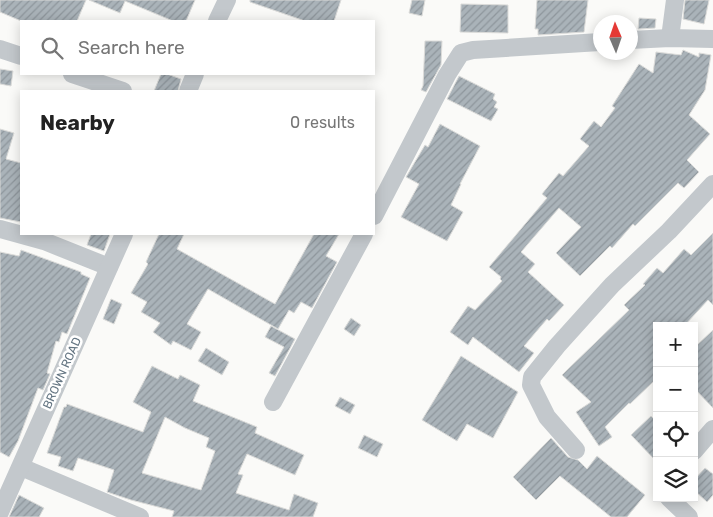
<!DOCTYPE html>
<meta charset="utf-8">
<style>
body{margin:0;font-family:Rubik,sans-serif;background:#f6f6f6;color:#222}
.controls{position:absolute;right:15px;bottom:15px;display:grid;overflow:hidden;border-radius:0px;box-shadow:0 2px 12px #0003}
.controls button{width:45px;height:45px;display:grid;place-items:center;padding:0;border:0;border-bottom:1px solid #e0e0e0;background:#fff;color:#222;font:25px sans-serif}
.compass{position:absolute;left:593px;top:15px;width:45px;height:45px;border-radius:50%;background:#fff;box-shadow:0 2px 12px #0003;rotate:358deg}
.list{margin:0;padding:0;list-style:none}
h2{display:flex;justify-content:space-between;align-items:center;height:65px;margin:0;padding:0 20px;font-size:21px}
h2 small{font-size:16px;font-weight:400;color:#767676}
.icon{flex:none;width:28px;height:28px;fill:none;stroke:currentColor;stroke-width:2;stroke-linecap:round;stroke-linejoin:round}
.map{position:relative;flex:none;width:713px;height:517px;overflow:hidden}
.search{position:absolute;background:#fff;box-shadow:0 2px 12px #0003;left:20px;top:20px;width:355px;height:55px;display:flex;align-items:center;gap:12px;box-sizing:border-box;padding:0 18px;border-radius:0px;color:#767676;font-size:19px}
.panel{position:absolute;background:#fff;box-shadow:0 2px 12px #0003;left:20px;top:90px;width:355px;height:145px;border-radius:0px}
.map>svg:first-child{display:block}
</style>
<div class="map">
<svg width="713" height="517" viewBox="0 0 713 517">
<defs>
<pattern id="building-hatch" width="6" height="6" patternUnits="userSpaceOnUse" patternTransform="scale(1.25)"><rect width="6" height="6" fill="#aab3b9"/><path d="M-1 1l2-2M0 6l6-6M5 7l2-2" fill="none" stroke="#8e969c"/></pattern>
</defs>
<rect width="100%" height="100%" fill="#fafaf8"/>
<g fill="url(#building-hatch)" stroke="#dcdcda" fill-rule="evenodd">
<path d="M0,0H86L77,21H21L0,12Z"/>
<path d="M89,0H195L186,21H173L125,1L120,13Z"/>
<path d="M250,0H341L334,21H305L250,2Z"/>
<path d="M412,0H425L422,16L409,13Z"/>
<path d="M537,0H588L584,32L538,35V29H535Z"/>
<path d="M685,0H709L704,24L683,19Z"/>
<path d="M461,4L508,5V33L460,32Z"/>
<path d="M639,18L656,19L655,28L638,29Z"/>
<path d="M425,41H442L441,65L426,92L421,90L423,86Z"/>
<path d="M683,50L699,57V53L711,55L705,90L689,115L710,134L687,160L699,172L684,188L678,183L635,226L633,224L612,248L610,246L580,276L556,253L581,227L559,208L521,252L535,264L528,272L564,305L549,321L547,319L524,346L534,353L519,372L473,337L468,345L450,332L468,306L475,310L502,281L500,279L501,277L489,267L547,198L542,194L559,173L563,176L589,146L580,139L594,121L601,127L615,108L612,106L639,64L653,73L656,52L681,55Z"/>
<path d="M0,69L13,71L11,86L0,84Z"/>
<path d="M161,74H167L181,79L178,91H154Z"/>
<path d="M459,76L495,94L493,99L497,102L494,107L498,109L491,121L447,99Z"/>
<path d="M440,124L480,146L460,184H461L451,205L463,212L447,241L401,217L419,184L406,177L425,145L428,147Z"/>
<path d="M0,129L14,133L6,159L21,163V222L0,218Z"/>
<path d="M713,233V305L708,300L684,326H657V378L630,404L629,403L605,427L612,437L599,446L576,412L591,402L562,375L629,310L624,305L645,285L643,284L657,268L663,273L684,249L691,255Z"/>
<path d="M91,234H110L104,251L87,245Z"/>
<path d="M159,234H184L177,249L275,304L314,234H339L326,256L337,262L312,308L301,302L294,313L289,310L278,329L208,289L187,324L201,332L191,350L173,341L171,345L153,332L160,323L141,312L147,302L131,293L148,264L146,262Z"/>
<path d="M21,250L81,272V274L90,278L67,334L62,332L59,342L56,341L47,373L50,374L43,390L38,388L18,441L9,457L0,452V252L19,256Z"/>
<path d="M111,299L122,304L114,324L103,319Z"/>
<path d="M351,318L361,325L354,336L344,329Z"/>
<path d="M271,326L295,339L275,376L269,373L284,347L265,337Z"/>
<path d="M713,330V408L694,388V348Z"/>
<path d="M206,348L229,362L222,375L198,361Z"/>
<path d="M461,356L518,392L493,438L467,424L457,441L422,420Z"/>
<path d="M152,366L178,379L180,375L200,385L193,401L257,427L255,433L304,455L295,475L247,454L238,474L243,475L236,493L289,510L294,494L318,503L313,517H172L174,511L131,500L107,492L114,470L78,458L73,471L58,466L61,457L47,453L64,407H66L67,404L143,432L151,412L133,402ZM165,417L185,428L209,438L206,447L215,451L201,490L142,473Z"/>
<path d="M340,397L355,405L350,414L335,406Z"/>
<path d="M651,416L657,422V462L631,435Z"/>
<path d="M364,435L383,444L377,457L358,448Z"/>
<path d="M551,438L568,457L578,460L587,469L597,456L645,495L627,517H611L560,476L536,500L513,477Z"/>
<path d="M705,468L713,474V495L707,502L694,490V480Z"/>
<path d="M19,495L44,508L39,517H9Z"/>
</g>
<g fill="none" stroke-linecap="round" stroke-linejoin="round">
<g stroke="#c3c8cc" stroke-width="18">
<path d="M217,21L227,0"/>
<path d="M670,38L675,0"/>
<path d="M630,40L670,38L713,39"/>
<path d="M0,49L21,56"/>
<path d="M72,74L123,91"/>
<path d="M188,91L195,74"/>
<path d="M374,216L447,75L461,53L473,50L600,42"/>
<path d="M0,229L44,241L109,267"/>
<path d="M273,402L364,234"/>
<path d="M576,450L547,417L531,385L532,377L557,346L612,285L669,231L713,184"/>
<path d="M694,451L713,429"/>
<path d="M21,467L140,517"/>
<path d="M669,498L689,517"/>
<path d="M0,512L124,234"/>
</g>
</g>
<g text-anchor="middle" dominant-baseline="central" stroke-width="5" stroke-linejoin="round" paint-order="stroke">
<g font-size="12" fill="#657683" stroke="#fff">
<text transform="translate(62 373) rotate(-66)">BROWN ROAD</text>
</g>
</g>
</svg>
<div class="controls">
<button>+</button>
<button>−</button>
<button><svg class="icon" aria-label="locate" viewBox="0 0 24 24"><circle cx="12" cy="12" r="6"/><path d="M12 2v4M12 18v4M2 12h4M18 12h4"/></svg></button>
<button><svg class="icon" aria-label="layers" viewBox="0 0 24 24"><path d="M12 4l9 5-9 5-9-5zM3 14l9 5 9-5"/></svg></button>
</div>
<svg class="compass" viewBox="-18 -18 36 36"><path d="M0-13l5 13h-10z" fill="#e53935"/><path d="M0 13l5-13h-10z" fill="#767676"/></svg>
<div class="search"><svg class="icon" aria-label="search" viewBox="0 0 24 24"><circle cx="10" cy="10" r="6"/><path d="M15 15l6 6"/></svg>Search here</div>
<section class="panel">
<h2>Nearby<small>0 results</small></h2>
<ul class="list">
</ul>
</section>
</div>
